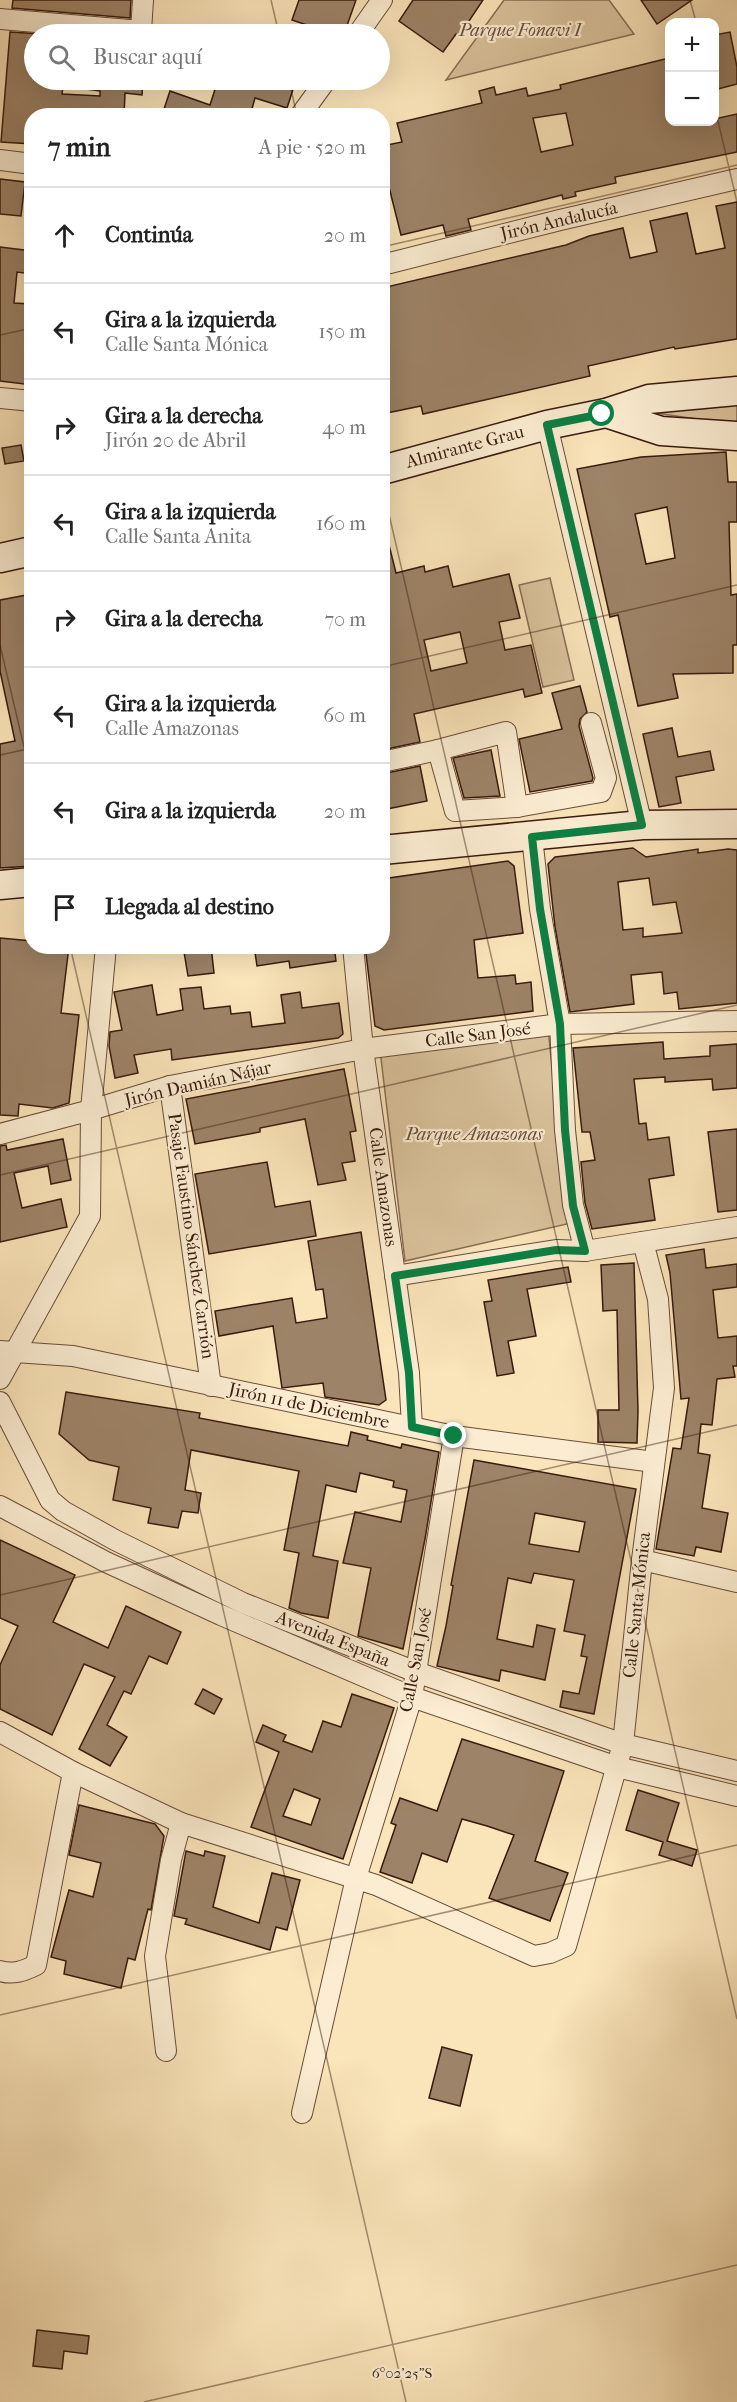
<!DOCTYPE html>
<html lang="es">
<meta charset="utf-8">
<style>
body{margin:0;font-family:"IM FELL French Canon",serif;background:#f6f6f6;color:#222}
.controls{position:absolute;right:18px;top:18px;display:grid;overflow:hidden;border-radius:12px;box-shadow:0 6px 24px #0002}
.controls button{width:54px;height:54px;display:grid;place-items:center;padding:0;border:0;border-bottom:2px solid #e0e0e0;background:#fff;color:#222;font:30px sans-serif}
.stop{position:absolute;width:18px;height:18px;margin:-14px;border:4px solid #0b8043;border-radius:50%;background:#fff}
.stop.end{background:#0b8043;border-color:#fff;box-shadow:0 2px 6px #0008}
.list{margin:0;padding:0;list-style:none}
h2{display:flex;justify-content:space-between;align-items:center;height:78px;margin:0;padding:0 24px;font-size:26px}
h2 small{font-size:20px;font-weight:400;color:#767676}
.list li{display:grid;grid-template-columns:39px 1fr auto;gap:18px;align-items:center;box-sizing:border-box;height:96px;padding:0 24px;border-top:2px solid #e0e0e0}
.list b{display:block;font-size:22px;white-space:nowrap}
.list p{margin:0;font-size:20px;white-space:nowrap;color:#767676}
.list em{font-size:20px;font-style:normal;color:#767676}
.icon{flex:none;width:33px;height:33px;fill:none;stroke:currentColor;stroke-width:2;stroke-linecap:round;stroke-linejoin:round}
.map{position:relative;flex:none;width:737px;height:2402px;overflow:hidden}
.search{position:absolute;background:#fff;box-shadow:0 6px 24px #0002;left:24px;top:24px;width:366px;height:66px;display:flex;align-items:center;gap:15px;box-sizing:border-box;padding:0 21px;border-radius:33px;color:#767676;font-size:22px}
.panel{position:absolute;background:#fff;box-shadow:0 6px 24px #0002;left:24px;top:108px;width:366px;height:846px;border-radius:24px}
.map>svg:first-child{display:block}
</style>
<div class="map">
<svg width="737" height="2402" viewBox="0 0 737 2402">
<rect width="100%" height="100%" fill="#fae4b9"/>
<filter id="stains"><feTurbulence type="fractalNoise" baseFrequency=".00333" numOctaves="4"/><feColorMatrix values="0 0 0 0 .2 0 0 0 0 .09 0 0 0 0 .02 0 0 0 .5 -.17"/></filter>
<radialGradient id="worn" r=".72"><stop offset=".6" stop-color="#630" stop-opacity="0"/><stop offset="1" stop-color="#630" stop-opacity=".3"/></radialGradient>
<g fill="#d9c29c" stroke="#886e55" stroke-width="1.5">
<path d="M504,0H609L634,34L446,80Z"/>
<path d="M737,402V425L649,412Z"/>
<path d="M550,578L574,680L543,687L519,585Z"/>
<path d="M548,1027L567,1224L405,1261L380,1050Z"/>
</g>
<g fill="#9d8367" stroke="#381a0e" stroke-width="1.5" fill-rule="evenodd">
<path d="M13,0H131L130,18L12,8Z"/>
<path d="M299,0H356L344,34H334L292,20Z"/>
<path d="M413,0H483L459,36L456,34L443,52L399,21Z"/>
<path d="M641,0H692L657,24Z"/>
<path d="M10,32L41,34H34V80H64L62,94L100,96V91L87,89L88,80H143L142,95L125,93L124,116H32V144L1,142Z"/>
<path d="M730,32L737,67V84L714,90V35Z"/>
<path d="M669,58V122H714V119L737,114V152L615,177L616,183L575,192L576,196L563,199L562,195L468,219L471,230L446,236L443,225L401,235L388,183L382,184V146L402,142L397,123L482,103L479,91L494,87L496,95L526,88L528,96L561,89L560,85ZM566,113L573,145L541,152L533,118Z"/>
<path d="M218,80H296L287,108L255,98L250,116H182L164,109L170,91L210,105Z"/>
<path d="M0,179L25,182L21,216L0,214Z"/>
<path d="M737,202V339L675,349L674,347L588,366L590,376L423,414L421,406L382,414V288L566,245L589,236L623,228L630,258L657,252L650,221L687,213L696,254L725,248L716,206Z"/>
<path d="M0,247L32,251V274L17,272L14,303L32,304V385L0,381Z"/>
<path d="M21,445L24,461L5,464L2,448Z"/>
<path d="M726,452L728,482H737V522H729L731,595L737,594V645H733V673L673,674L678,698L638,706L618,615L610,617L577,469L641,457ZM667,507L675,558L646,564L635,514Z"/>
<path d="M388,541L396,573L424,566L425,572L448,566L453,587L509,574L520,618L499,622L505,650L531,645L542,693L525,697L523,689L414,714L420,742L382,750V542ZM460,632L467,663L431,671L424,640Z"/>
<path d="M32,594V866L0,868V744L15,741L0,671V600Z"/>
<path d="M580,686L587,712L580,719L579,726L593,778L592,781L530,792L519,739L562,729L552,693Z"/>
<path d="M672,728L678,757L710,751L714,770L676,777L681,803L659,807L643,734Z"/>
<path d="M491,750L500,796L464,798L453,758Z"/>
<path d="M420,766L427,801L382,810V774Z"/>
<path d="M633,848L646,857L698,849V853L728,849L737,850V1003L679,1009L677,992L664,994L662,972L631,975L634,1004L570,1012L555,927L548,864L555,857ZM649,878L653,905L676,902L682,933L643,937V928L623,930L618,882Z"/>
<path d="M508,861L514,866L523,933L474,940L478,978L515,975L516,984L531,982L533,1011L384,1030L375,1026L365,946H382V879Z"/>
<path d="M0,938L32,941V946H69L61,1013L79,1015L69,1103L53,1108L19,1104L18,1116L0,1115Z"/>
<path d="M183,946H211L214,973L188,976Z"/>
<path d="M254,946H334L336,961L290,968L289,961L257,966Z"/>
<path d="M152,985L157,1015L183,1010L180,989L201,987L204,1009L230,1006L231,1014L250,1012L252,1027L285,1023L281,995L300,992L302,1008L339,1003L343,1034L338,1038L172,1060L171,1049L134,1055L138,1073L115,1078L109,1046L110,1032L122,1030L114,992Z"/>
<path d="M663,1042L664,1059L710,1056V1046L737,1044V1088L713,1090L712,1079L665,1082V1077L634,1079L639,1124L646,1123L648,1140L669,1137L674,1175L649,1179L655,1220L592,1229L585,1203L581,1162L595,1160L590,1132H582L573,1048Z"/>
<path d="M344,1069L356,1131L350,1132L355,1161L342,1163L346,1180L318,1185L305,1119L260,1128V1132L195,1144L186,1099Z"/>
<path d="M737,1129V1210L718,1212L708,1132Z"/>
<path d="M63,1139L71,1180L51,1184L48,1166L14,1173L22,1208L61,1199L67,1227L0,1242V1146L6,1145L7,1150Z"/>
<path d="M267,1162L275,1207L310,1201L316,1236L209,1254L195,1174Z"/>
<path d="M361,1232L386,1400L379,1405L325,1397L323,1383L282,1388L273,1326L219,1336L215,1311L292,1298L296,1323L327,1318L323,1289L316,1290L308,1241Z"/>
<path d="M704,1249L706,1268L737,1264V1287L713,1290L718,1338L737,1336V1366H733L735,1377L717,1379L712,1425L701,1424L698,1453L710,1455L702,1508L728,1513L721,1552L696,1547L694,1556L656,1549L673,1448L681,1449L689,1398L681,1399L670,1273L666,1255Z"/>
<path d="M634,1263L638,1411L637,1443L598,1442V1410H619L617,1310L603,1311L601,1265Z"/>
<path d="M568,1267L571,1282L527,1289L536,1336L508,1341L514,1373L497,1376L484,1302L492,1301L488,1280Z"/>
<path d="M66,1392L200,1413L199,1418L348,1446L351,1432L368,1436L367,1440L401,1448L402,1444L439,1452L425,1539L403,1649L358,1636L371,1568L343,1563L355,1512L401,1522L407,1490L393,1487L394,1481L360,1473L356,1492L326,1485L313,1556L338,1561L328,1618L301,1613L289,1608L299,1553L284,1550L299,1471L191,1450L185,1490L201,1493L198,1513L182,1511L178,1528L148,1523L151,1508L113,1500L119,1467L89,1460L59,1434Z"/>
<path d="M474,1460L636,1489L594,1714L560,1707L563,1691L579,1694L587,1657L581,1656L585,1635L564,1631L574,1580L534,1573L531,1583L508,1578L497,1639L533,1647L537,1625L555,1629L545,1680L501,1670L499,1681L437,1666L446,1626L453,1586L451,1585ZM535,1513L585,1522L579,1552L529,1544Z"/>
<path d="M0,1540L75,1575L53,1622L108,1648L126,1606L181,1632L167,1664L149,1656L131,1694L124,1691L107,1725L127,1737L110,1766L79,1749L115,1677L84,1664L52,1735L0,1709V1665L18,1626L0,1618Z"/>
<path d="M203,1689L222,1699L214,1714L195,1704Z"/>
<path d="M352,1694L394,1708L343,1859L251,1827L279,1752L256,1742L263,1725L286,1735L283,1741L312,1752L323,1721L341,1727ZM294,1789L320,1799L311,1825L283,1816Z"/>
<path d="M462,1739L564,1771L535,1861L568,1873L550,1921L489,1898L514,1835L487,1826L462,1819L447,1862L422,1853L412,1883L380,1872L396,1825L391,1823L400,1798L437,1811Z"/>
<path d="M638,1790L679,1803L667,1841L697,1850L692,1866L659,1855L663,1842L626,1830Z"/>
<path d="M79,1805L155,1824L164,1836L151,1910L148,1909L135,1960L128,1958L121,1988L64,1974L66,1961L51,1957L69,1890L93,1897L101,1863L69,1855Z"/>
<path d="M186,1851L204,1856L205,1851L225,1856L213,1907L259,1923L272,1873L300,1880L287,1930L276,1927L270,1950L185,1924L187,1919L174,1916Z"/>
<path d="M442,2047L472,2055L460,2106L429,2098Z"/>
<path d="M37,2330L89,2336L87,2354L64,2351L62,2369L33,2366Z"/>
</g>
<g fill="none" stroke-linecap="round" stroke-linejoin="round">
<defs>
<g id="street">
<path d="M0,19L141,31L143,0"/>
<path d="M358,34L382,0"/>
<path d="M300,116L326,80"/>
<path d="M0,160L32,164"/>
<path d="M382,265L560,220L737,179"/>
<path d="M0,398L32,401"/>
<path d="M547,425L642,825"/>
<path d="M438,750L506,732L517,807"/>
<path d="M382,762L438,750L455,811L517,807L601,792L606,778L591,723"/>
<path d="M532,837L540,909L560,1024L565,1130L573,1205L585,1251"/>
<path d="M353,946L363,1049L409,1373L412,1427"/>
<path d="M170,1086L211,1386"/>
<path d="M0,1134L91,1110L170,1086L363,1049L560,1024L737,1021"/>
<path d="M395,1276L556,1250L585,1251L737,1227"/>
<path d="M0,1351L73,1356L454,1436L654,1462"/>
<path d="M0,1379L90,1216L91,1110L106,946"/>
<path d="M0,1402L50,1500L63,1511L115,1540L243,1603L416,1672L623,1744L737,1771"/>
<path d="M0,1506L106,1562L221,1615L412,1697L617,1767L737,1796"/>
<path d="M642,1560L737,1582"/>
<path d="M0,1732L73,1772L181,1823L376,1885L534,1956L550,1953L566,1946L623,1744L642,1560L664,1388L658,1299L643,1242"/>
<path d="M0,1971C13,1975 24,1971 36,1965L73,1772"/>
<path d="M166,2051L155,1956L171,1860L181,1823"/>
<path d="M302,2113L356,1878L412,1697L454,1436"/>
</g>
<g id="secondary">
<path d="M606,413L661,431L737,436"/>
<path d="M382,470L547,425L606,413L649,399L737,391"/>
<path d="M0,558L32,551"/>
<path d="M382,850L642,825L737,824"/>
<path d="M0,885L32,882"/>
</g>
</defs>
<use href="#street" stroke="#684c39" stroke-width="22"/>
<use href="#secondary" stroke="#381a0e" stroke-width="31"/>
<use href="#street" stroke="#fcedd2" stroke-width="20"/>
<use href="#secondary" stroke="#fcedd2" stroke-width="28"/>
</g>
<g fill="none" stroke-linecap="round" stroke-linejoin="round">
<path stroke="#0b8043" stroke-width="8" d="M454,1436L412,1427L409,1373L395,1276L556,1250L585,1251L573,1206L565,1130L560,1024L540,909L532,837L642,825L547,425L602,414"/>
</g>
<path fill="none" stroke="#381a0e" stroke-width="1.5" stroke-opacity="0.45" d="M271,0L279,34M690,0L696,22M289,80L297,116M714,104L737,202M382,247L737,165M0,335L32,328M382,484L737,2019M0,645L32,781M382,667L737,585M0,755L32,748M70,946L406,2402M0,1175L737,1005M0,1595L737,1425M0,2015L737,1845M144,2402L737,2265"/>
<g text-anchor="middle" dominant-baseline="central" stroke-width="4.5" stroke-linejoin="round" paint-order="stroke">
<g font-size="18" font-style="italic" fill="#684c39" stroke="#fcedd2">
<text x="520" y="30">Parque Fonavi I</text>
<text x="474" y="1134">Parque Amazonas</text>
</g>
<g font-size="18" fill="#381a0e" stroke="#fcedd2">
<text transform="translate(559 221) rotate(-13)">Jirón Andalucía</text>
<text transform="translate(465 447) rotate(-15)">Almirante Grau</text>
<text transform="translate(478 1035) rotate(-7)">Calle San José</text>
<text transform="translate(198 1084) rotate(-13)">Jirón Damián Nájar</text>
<text transform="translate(383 1187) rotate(82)">Calle Amazonas</text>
<text transform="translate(191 1236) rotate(82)">Pasaje Faustino Sánchez Carrión</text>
<text transform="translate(309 1406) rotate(12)">Jirón 11 de Diciembre</text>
<text transform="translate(637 1605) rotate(-84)">Calle Santa Mónica</text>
<text transform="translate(333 1639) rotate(22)">Avenida España</text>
<text transform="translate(416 1660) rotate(-79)">Calle San José</text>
</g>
</g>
<g font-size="15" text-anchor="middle" fill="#381a0e" stroke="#fcedd2" stroke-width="4.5" stroke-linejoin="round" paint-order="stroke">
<text x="402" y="2378">6°02'25"S</text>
</g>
<rect width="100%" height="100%" filter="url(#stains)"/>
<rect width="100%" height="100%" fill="url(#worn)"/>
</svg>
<div class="controls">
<button>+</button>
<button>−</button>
</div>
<div class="stop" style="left:602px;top:414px"></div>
<div class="stop end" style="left:454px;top:1436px"></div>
<div class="search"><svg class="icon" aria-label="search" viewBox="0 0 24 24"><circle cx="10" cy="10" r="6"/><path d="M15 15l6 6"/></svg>Buscar aquí</div>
<section class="panel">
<h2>7 min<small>A pie · 520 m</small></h2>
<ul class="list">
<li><svg class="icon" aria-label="ahead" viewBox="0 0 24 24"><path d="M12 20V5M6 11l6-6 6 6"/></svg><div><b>Continúa</b></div><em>20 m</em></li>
<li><svg class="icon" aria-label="left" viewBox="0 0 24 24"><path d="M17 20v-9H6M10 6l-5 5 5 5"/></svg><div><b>Gira a la izquierda</b><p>Calle Santa Mónica</p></div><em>150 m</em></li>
<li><svg class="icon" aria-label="right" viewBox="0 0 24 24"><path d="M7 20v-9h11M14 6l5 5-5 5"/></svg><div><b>Gira a la derecha</b><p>Jirón 20 de Abril</p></div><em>40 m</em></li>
<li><svg class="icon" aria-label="left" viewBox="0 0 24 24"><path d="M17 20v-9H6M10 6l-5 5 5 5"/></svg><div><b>Gira a la izquierda</b><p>Calle Santa Anita</p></div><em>160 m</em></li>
<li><svg class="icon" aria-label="right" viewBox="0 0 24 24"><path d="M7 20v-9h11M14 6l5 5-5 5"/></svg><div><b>Gira a la derecha</b></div><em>70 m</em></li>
<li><svg class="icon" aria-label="left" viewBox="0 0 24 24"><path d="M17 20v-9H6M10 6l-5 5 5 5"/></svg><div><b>Gira a la izquierda</b><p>Calle Amazonas</p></div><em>60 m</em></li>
<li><svg class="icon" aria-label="left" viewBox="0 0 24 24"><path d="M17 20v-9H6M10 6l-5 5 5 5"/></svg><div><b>Gira a la izquierda</b></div><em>20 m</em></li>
<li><svg class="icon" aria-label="arrive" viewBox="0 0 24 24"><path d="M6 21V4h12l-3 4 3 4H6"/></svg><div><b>Llegada al destino</b></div></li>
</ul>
</section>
</div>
